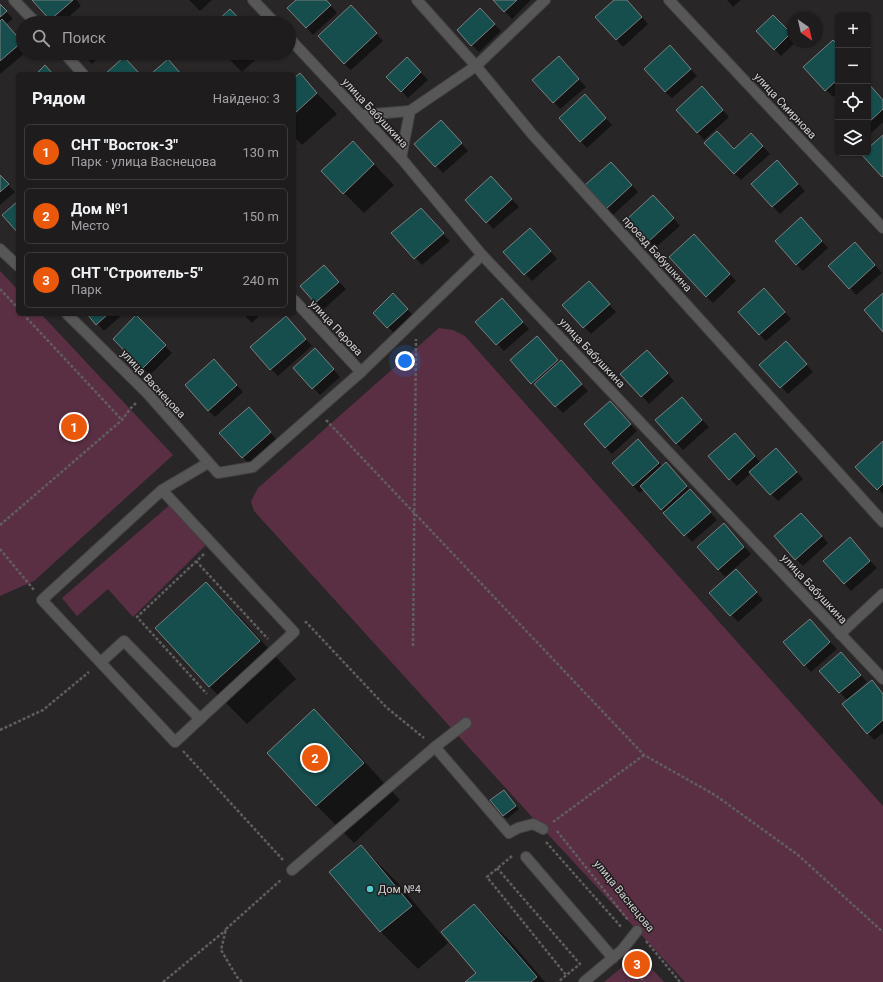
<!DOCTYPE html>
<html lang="ru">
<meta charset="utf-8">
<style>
body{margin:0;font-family:Roboto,sans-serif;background:#272527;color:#f1f3f6}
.controls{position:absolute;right:12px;top:12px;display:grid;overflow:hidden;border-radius:6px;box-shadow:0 1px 3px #0004}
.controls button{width:36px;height:36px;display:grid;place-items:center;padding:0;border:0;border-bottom:1px solid #3c3a3c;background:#1f1c1e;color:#f1f3f6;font:20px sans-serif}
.compass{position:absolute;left:787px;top:12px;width:36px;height:36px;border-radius:50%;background:#1f1c1e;box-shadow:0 1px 3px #0004;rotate:146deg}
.you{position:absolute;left:405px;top:361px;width:14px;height:14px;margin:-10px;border:3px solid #fff;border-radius:50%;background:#1a73e8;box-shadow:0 0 0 6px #1a73e833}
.badge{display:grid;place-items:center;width:26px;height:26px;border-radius:50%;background:#ea580c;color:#fff;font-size:13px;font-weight:700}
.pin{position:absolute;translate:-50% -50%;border:2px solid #fff;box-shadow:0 1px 4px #0006}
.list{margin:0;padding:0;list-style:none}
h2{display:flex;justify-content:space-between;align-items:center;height:52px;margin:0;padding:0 16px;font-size:17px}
h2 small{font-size:13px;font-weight:400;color:#a1a1a4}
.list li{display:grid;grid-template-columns:26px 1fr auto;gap:12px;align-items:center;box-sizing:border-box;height:56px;margin:0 8px 8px;padding:0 8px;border:1px solid #3c3a3c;border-radius:6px}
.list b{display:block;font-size:15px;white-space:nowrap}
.list p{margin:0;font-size:13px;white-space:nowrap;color:#a1a1a4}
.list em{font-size:13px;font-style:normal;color:#a1a1a4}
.icon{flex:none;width:22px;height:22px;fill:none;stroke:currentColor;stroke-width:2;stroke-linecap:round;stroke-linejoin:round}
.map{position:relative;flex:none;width:883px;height:982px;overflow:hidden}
.search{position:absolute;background:#1f1c1e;box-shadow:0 1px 3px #0004;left:16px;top:16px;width:280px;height:44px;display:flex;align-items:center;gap:10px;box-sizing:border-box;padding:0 14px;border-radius:22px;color:#a1a1a4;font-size:15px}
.panel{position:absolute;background:#1f1c1e;box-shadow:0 1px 3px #0004;left:16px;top:72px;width:280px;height:244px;border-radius:6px}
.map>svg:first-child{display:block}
</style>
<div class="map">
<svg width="883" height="982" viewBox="0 0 883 982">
<rect width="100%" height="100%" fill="#292628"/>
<g fill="#5a2f44">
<path d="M0,271L18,290V314H41L173,455L34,581L0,596Z"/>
<path d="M439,328L453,330L465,336L883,806V982H685L543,829L254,511L251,501L258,488Z"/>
<path d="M172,503L207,544L133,617L108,589L77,616L62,598Z"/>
<path d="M638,954L664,982H604Z"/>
</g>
<g fill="#0007">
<path d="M34,0H77L81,6L62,23H54Z"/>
<path d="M189,0H212L200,11Z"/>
<path d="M297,0H326L337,13L313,35L289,8Z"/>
<path d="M494,0H531L512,19Z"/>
<path d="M616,0H627L648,24L623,47L596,17Z"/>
<path d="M727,0H741L733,7Z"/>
<path d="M0,5L13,19L6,24L23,43V53H25L0,74Z"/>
<path d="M480,10L501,31L479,52L458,31Z"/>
<path d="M358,13L383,41L351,70L344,64Z"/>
<path d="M773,16L793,36V42H796L781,56L757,31Z"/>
<path d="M838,46V92L833,97L826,90Z"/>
<path d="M81,53H104L92,64Z"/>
<path d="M223,53H263L242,72Z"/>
<path d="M677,54L697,76L672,98L665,92Z"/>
<path d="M407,58L428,80L408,98L388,77Z"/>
<path d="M565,64L586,87L560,109L554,102Z"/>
<path d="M299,75L337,114L302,145L294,137V80Z"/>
<path d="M868,84L883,100V122L868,136Z"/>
<path d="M709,95L729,117L704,140L677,110Z"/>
<path d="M592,103L612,125L587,148L580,141Z"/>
<path d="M448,128L468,151L443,173L416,144Z"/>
<path d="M751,134L770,154L741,180L734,173V150Z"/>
<path d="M373,163L394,185L364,213L344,193Z"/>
<path d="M784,169L805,191L780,214L752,184Z"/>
<path d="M618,170L638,192L613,215L606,208Z"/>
<path d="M0,176L15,192L0,205Z"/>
<path d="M498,184L519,207L493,229L487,222Z"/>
<path d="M660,203L680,226L655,248L648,241Z"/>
<path d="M427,216L450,241L422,265L393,234Z"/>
<path d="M808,226L828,248L803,271L796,264Z"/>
<path d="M537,236L557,259L532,281L505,252Z"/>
<path d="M700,242L736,281L713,303L706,296Z"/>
<path d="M861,250L882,273L856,295L850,288Z"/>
<path d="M324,266L346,289L323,310L301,286Z"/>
<path d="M595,289L616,312L591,334L584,327Z"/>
<path d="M393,295L414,316L395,334L374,313Z"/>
<path d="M771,297L791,319L766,341L759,334Z"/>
<path d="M509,307L529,329L504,351L477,322Z"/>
<path d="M88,314H123L104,331Z"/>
<path d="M243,314H261L252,323Z"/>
<path d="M136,317L172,353L150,375L114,339Z"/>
<path d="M286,317L312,346L278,376L271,369Z"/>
<path d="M544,345L588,391L563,413L540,389L539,390L532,383Z"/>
<path d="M793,349L813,372L788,394L761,365Z"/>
<path d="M322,356L340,377L320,395L294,368Z"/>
<path d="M654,358L674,381L649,404L622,374Z"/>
<path d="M221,367L243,392L215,417L208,410Z"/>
<path d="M610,402L637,431L612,454L605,447Z"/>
<path d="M688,405L709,427L683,450L676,443Z"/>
<path d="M255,415L277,440L250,465L221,433Z"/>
<path d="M741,441L761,463L783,457L803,479L778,501L751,473L737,486L730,479Z"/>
<path d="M883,442V494L878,489Z"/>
<path d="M645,448L663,467L673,471L717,520L692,542L644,489L640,493L633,486Z"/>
<path d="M808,521L828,543L803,566L796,559Z"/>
<path d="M731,532L751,554L725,577L698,547Z"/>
<path d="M856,546L877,568L851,591L824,561Z"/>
<path d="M743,577L763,600L738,622L711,593Z"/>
<path d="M206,583L243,620L296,679L247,724L210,687L157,628Z"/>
<path d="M816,627L837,649L811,672L805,665Z"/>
<path d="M848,660L867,682L847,700L820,671Z"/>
<path d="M872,681L883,694V733L874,740L868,733Z"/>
<path d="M314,710L351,747L400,800L354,843L317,806L268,753Z"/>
<path d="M507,795L519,809L507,819L503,816Z"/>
<path d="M361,846L398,883L448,943L418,969L381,932L330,872Z"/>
<path d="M474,905L511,942L545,982H467L478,973Z"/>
</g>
<g fill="#164d4d" stroke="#7c8080">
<path d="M32,0H73L50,20Z"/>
<path d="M296,0H326L331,5L306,28L287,8Z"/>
<path d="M493,0H517L504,12Z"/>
<path d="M614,0H627L642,17L616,40L595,17Z"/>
<path d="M0,4L7,11L0,17Z"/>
<path d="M351,5L377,33L344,64L318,36Z"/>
<path d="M480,8L495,24L471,46L457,30Z"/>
<path d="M230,9L243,23H215Z"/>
<path d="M773,15L791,33L774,50L756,31Z"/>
<path d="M2,19L22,42L0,61V21Z"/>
<path d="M833,40L838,45V79L825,91L803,67Z"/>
<path d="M670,45L691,69L665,92L644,69Z"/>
<path d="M80,53H90L84,58Z"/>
<path d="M559,56L579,79L553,103L532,80Z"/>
<path d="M124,57L140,74H105Z"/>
<path d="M407,57L421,72L401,92L386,77Z"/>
<path d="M168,59L181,74H151Z"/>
<path d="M45,65L53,74H36Z"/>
<path d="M300,73L317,93L294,114V78Z"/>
<path d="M868,83L883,100V109L868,123Z"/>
<path d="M702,86L723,110L697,133L676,110Z"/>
<path d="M585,94L606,118L580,142L559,118Z"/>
<path d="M441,120L462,143L435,167L414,144Z"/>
<path d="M717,131L734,149L751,133L763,146L734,174L704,143Z"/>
<path d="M883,135V176L882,177L861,154L868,153V148Z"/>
<path d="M353,141L374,164L343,194L321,171Z"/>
<path d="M777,160L798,184L772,207L751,184Z"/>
<path d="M611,162L632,185L606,209L585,185Z"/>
<path d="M0,175L9,184L0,192Z"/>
<path d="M491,176L512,199L486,223L465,200Z"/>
<path d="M653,195L674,218L648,242L627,219Z"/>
<path d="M18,201V233L2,215Z"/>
<path d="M421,208L444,233L414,259L391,233Z"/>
<path d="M801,217L822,241L796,265L775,241Z"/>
<path d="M530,228L551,251L524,275L503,252Z"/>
<path d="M694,234L730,274L706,297L669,257Z"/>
<path d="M855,242L875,265L849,289L828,266Z"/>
<path d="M324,265L339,282L315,303L300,286Z"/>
<path d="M589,281L610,304L583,328L562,305Z"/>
<path d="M764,288L785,312L759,335L738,312Z"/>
<path d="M393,293L408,309L387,328L373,313Z"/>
<path d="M883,293V332L864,310Z"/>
<path d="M502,298L523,322L496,345L475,322Z"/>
<path d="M87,314H108L96,325Z"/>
<path d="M136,315L166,345L142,369L113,339Z"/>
<path d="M286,316L306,339L270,370L250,347Z"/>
<path d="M537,336L558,360L531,384L510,360Z"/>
<path d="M786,341L807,364L780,388L759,365Z"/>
<path d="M315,348L334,369L312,389L293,368Z"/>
<path d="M647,350L668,373L641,397L620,374Z"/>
<path d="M214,359L237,385L208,411L185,385Z"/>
<path d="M561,360L582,384L555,407L534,384Z"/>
<path d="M682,397L702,420L676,444L655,420Z"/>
<path d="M610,401L631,424L605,448L584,424Z"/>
<path d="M249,407L271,432L242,458L219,433Z"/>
<path d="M735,433L755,456L729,480L708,456Z"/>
<path d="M638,439L659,463L633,486L612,463Z"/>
<path d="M883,441V484L877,490L855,467Z"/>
<path d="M776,448L797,472L770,495L749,472Z"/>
<path d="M666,462L687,486L661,510L640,486Z"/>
<path d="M690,489L711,512L684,536L663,513Z"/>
<path d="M801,513L822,536L795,560L774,536Z"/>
<path d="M724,523L744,547L718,570L697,547Z"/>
<path d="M850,537L870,561L844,584L823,561Z"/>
<path d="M736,569L757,592L730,616L709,593Z"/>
<path d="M206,582L260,641L209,687L155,628Z"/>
<path d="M810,619L830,642L804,666L783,642Z"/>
<path d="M841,652L861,675L839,693L819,671Z"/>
<path d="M872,680L883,694V720L867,734L842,704Z"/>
<path d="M314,709L364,763L316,806L267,753Z"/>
<path d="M504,790L516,806L503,816L490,800Z"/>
<path d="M361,845L412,906L380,932L329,872Z"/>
<path d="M474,904L537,977L531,982H465L476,973L441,932Z"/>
</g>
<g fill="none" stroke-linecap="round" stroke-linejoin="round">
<defs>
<g id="minor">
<path d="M14,0L36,23"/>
<path d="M253,0L275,23"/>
<path d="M417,0L476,66L532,134L883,522"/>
<path d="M669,0L883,228"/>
<path d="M289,38L401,158L482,255L883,679"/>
<path d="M64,53L83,74"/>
<path d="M361,115L410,111"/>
<path d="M401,158L410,111L476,66L545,0"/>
<path d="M0,249L18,266"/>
<path d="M294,300L361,372"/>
<path d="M67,314L147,393L218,473L253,467L361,372L482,255"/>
<path d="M162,490L294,632L175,742L42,600L162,490L208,463"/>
<path d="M840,634L883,594"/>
<path d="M101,662L124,641L200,719"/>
<path d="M435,747L509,833L518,828L533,824L543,829"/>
<path d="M526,857L613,958"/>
<path d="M292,870L435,747L466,723"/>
<path d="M584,982L622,950L637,931"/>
</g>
</defs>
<use href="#minor" stroke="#444143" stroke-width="12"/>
<g stroke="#605e5f" stroke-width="2.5" stroke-dasharray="3 2" stroke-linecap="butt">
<path d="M0,289L18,308"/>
<path d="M23,314L122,420"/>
<path d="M326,420L644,755L715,795L798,855L883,932"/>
<path d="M0,525L122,420L130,409L137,402"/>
<path d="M0,549L34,590"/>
<path d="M204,554L137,617L207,694"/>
<path d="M196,561L268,639"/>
<path d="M305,623L306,622L386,707L424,738"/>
<path d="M413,646L416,339"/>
<path d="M0,730L43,710L89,672"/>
<path d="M183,751L283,860"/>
<path d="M553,822L644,755"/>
<path d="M557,831L628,920"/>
<path d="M546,842L622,928"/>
<path d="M512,856L487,877L566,975"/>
<path d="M497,868L580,964L558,982"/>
<path d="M646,941L680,982"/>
<path d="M630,961L644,982"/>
<path d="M163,982L226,930"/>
<path d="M242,982L237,977L221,950L226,929L282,879"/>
</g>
<use href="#minor" stroke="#585757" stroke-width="10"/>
</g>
<circle fill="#52cdcc" stroke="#201d1e" stroke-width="1.5" cx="370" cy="889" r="4"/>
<g text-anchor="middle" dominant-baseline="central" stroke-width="3" stroke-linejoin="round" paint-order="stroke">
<g font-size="11" fill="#d2d1d1" stroke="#201d1e">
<text transform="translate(785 106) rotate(47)">улица Смирнова</text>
<text transform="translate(375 113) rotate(47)">улица Бабушкина</text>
<text transform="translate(657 254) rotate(48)">проезд Бабушкина</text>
<text transform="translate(336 328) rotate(47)">улица Перова</text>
<text transform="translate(592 353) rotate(47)">улица Бабушкина</text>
<text transform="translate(153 384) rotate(47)">улица Васнецова</text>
<text transform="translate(814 589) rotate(47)">улица Бабушкина</text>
<text transform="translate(624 896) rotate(51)">улица Васнецова</text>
</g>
<g font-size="11" fill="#d2d1d1" stroke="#201d1e" text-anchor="start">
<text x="378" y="889">Дом №4</text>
</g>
</g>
</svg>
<div class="controls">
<button>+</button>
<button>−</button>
<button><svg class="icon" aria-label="locate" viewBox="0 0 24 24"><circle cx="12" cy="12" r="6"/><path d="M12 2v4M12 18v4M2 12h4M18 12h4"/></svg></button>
<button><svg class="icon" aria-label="layers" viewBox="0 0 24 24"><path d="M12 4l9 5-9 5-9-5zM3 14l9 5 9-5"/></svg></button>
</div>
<svg class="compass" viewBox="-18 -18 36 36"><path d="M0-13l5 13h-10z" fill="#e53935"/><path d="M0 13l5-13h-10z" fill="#a1a1a4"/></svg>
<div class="you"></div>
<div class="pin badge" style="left:74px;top:427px">1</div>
<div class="pin badge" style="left:315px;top:758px">2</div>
<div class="pin badge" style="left:637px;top:964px">3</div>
<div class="search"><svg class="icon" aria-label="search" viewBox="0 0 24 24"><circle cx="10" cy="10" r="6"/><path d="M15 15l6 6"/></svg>Поиск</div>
<section class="panel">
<h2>Рядом<small>Найдено: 3</small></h2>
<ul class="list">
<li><span class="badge">1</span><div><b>СНТ &quot;Восток-3&quot;</b><p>Парк · улица Васнецова</p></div><em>130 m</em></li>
<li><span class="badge">2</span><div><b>Дом №1</b><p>Место</p></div><em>150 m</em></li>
<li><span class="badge">3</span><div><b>СНТ &quot;Строитель-5&quot;</b><p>Парк</p></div><em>240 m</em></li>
</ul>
</section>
</div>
